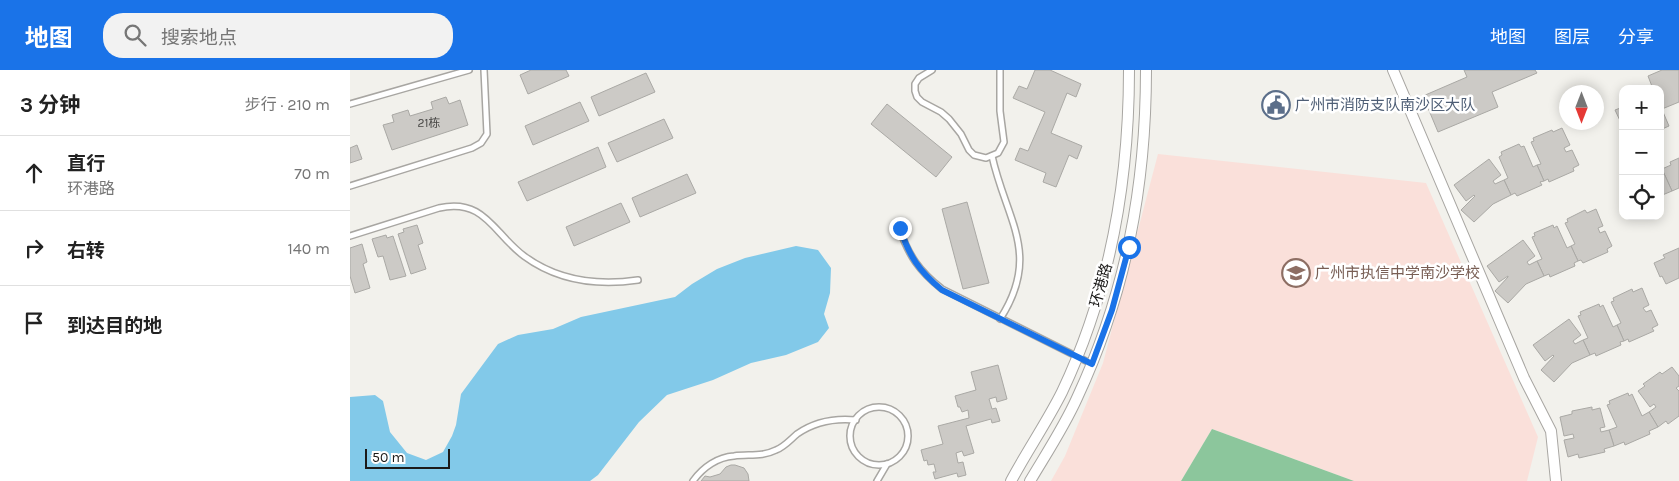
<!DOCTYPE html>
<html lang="zh">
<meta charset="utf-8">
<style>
body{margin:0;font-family:Karla,"Noto Sans SC",sans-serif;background:#f2f2f2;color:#222}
.controls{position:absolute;right:15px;top:15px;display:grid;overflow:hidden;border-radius:10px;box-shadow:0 2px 12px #0003}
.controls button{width:45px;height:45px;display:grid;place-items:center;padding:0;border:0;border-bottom:1px solid #e0e0e0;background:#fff;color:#222;font:25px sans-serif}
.compass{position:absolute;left:1209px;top:15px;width:45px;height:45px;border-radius:50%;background:#fff;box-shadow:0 2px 12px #0003;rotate:180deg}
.scale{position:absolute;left:15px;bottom:12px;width:85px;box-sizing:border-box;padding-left:5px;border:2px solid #1b1a19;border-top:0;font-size:14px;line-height:18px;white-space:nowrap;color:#1b1a19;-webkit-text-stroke:4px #fff;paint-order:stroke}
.stop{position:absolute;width:15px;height:15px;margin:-11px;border:4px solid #1a73e8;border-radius:50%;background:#fff}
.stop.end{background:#1a73e8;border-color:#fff;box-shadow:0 1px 5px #0008}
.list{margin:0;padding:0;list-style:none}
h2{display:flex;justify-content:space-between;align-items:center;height:65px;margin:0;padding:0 20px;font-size:21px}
h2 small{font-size:16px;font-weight:400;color:#767676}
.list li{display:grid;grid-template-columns:32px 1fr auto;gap:15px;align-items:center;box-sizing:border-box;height:75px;padding:0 20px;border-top:1px solid #e0e0e0}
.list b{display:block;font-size:19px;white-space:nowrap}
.list p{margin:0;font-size:16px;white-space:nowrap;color:#767676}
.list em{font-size:16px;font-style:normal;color:#767676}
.icon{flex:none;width:28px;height:28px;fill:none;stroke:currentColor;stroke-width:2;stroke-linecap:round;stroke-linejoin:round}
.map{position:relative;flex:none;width:1329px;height:411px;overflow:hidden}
header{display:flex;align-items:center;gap:30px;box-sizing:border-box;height:70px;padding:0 25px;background:#1a73e8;color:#fff}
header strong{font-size:24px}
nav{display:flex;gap:28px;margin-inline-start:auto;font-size:18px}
.search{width:350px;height:45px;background:#f2f2f2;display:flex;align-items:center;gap:12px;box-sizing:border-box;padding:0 18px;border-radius:20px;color:#767676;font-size:19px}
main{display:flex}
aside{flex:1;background:#fff}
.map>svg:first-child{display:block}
</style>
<header>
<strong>地图</strong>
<div class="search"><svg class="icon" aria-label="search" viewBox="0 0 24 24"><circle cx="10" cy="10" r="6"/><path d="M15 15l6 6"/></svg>搜索地点</div>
<nav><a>地图</a><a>图层</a><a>分享</a></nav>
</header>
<main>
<aside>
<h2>3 分钟<small>步行 · 210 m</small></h2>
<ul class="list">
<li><svg class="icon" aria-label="ahead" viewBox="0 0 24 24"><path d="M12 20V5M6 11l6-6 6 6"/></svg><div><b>直行</b><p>环港路</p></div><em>70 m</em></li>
<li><svg class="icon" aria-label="right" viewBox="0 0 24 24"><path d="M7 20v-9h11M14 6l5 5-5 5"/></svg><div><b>右转</b></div><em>140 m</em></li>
<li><svg class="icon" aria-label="arrive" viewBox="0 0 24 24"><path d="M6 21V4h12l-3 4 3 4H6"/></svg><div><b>到达目的地</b></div></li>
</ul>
</aside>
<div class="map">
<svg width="1329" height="411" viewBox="0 0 1329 411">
<rect width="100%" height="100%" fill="#f2f1ec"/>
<path fill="#fae0da" d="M808,84L1076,113L1188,367L1177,411H1004L862,359L831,411H701L715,386L753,293Z"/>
<path fill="#8cc69c" d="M862,359L1004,411H831Z"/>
<path fill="#82c9e9" d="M446,176L468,180L481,198L480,223L474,244L479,258L468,272L436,285L401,293L363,310L317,325L289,352L248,405L240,411H0V327L25,325L33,331L40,362L57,383L76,390L93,382L102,366L106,355L111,324L148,274L168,265L203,259L231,247L325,227L342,214L367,199L395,188Z"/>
<g fill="#cccac6" stroke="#aaa9a5">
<path d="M181,0H216L219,6L178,24L170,5Z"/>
<path d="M685,0H700L731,14L726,27L717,23L701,63L732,76L727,89L719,85L706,117L693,112L696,103L665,90L670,78L678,81L695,42L663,28L669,16L677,19Z"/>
<path d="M1114,0H1185L1187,3L1142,22L1148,37L1088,62L1073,26L1117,7Z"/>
<path d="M1312,0H1329V32L1312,39L1310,35V19H1303L1298,6Z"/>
<path d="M296,3L305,22L249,46L241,27Z"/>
<path d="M96,27L99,34L110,30L118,55L42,80L33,55L44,52L42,45L58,40L60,46L83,39L81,32Z"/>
<path d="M230,32L239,51L183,75L175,56Z"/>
<path d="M537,34L602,87L586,107L521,54Z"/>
<path d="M1310,35L1319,56L1310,60Z"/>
<path d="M1273,37V57L1265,40Z"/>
<path d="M314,49L323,68L267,92L258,73Z"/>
<path d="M1212,58L1220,75L1214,78L1216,82L1222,80L1229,95L1223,98L1224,101L1199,112L1198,109L1194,111L1187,95L1191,94L1181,72L1184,71L1183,68L1202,60L1203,62Z"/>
<path d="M1169,74L1171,77L1174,76L1183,97L1187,95L1194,111L1190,112L1192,115L1167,126L1165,123L1161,125L1154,110L1158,108L1149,87L1152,85L1151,82Z"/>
<path d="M7,75L12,89L0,93V78Z"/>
<path d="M248,77L256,97L177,131L168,112Z"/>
<path d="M1329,88V118L1322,121L1312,99L1321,95L1320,92Z"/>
<path d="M1139,89L1151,105L1143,111L1145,114L1154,110L1161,125L1143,134L1124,152L1111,140L1125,126L1124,125L1116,131L1104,115Z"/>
<path d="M1312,99L1322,121L1310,126V100Z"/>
<path d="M337,104L346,123L290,147L282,128Z"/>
<path d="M617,132L639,213L613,219L592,139Z"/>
<path d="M271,133L280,152L224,176L216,157Z"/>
<path d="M1246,139L1253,156L1248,158L1250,163L1255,161L1262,176L1257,179L1258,182L1233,193L1231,190L1228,191L1221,176L1225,174L1215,153L1218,152L1217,149L1235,140L1237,143Z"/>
<path d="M67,155L73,173L68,175L76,199L61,204L48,164L54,162L53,159Z"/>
<path d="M1203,155L1204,158L1207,156L1217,178L1221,176L1228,191L1224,193L1225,196L1200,207L1199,204L1194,206L1187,191L1192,189L1182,167L1185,166L1184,163Z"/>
<path d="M36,165L37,168L43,166L56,206L40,210L33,186L28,187L22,169Z"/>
<path d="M1173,170L1185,186L1177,192L1179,195L1187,191L1194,206L1176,214L1158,233L1145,221L1158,207V206L1149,212L1137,196Z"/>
<path d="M12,174L17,192L13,194L20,218L5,223L0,206V178Z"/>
<path d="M1329,178V208L1316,214L1312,206L1310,207L1304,193L1315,188L1313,185Z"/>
<path d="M1292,218L1299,235L1293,238L1296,242L1301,240L1308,255L1302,258L1304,261L1279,272L1278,269L1274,271L1267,255L1271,253L1261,232L1264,231L1263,228L1282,219L1283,222Z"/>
<path d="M1249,234L1250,237L1253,235L1263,257L1267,255L1274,271L1270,272L1271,275L1246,286L1245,283L1240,285L1233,270L1238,268L1228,246L1231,245L1230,242Z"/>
<path d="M1219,249L1231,265L1223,271L1225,274L1233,270L1240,285L1222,293L1204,312L1191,300L1204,286L1203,285L1195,291L1183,275Z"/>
<path d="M648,295L657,329L647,332L646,327L639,329L642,339L646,338L650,351L642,353L641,349L616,356L624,383L614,386L612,381L606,383L608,393L613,392L616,405L608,407L607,403L585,409L583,402H586L584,394L578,395L577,390L574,391L571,380L593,374L588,356L619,348L618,340L612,342L610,337H608L605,326L626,320L621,302Z"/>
<path d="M1322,297L1329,306V316L1326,318L1329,321V346L1318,354L1316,351L1308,357L1299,342L1306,337L1304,334L1300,337L1288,321L1295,316L1293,314L1310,302L1312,304Z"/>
<path d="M1278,323L1279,326L1282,324L1292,346L1299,342L1308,357L1299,361L1300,364L1275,375L1274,372L1264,376L1259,360L1267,357L1257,335L1260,334L1259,331Z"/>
<path d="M1242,337V340L1250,338L1255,357L1250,358L1251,362L1259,360L1264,376L1254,379L1255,382L1229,388L1228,384L1218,387L1214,370L1224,368L1223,364L1214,366L1210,347L1222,344V341Z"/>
<path d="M381,395H385L394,398L398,404L399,411H351L355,406L360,407L370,404L376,397Z"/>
</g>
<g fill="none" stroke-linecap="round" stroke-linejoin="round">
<defs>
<g id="lane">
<path d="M582,0L569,8L565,14V21L567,27L572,32L591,42L599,49L611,64L619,80L624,85L636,88L648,83L654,72L650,41V0"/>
<path d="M0,34L119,0"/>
<path d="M642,86C656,150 692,184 650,249"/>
<path d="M0,116L122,78L131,73L137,64L134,0"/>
<path d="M549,158C559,186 569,201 592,219L742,294"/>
<path d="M0,166L89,138C135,128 143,163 174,186C208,211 247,216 288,210"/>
<circle cx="529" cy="366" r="29"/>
<path d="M343,411C353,397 368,387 384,386C399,384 412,387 426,380C434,377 440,370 447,364C464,352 485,348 506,350"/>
<path d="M527,411L537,394"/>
</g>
<g id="street">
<path d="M1043,0L1174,308L1201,361L1206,411"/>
<path d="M661,411C677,381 697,352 712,322C760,221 779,111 779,0"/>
<path d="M680,411C696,384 714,357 727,328C776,223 796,116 796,0"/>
</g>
</defs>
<use href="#lane" stroke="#a8a6a2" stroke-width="8"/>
<use href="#street" stroke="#a8a6a2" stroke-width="12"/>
<use href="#lane" stroke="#fff" stroke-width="5"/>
<use href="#street" stroke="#fff" stroke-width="10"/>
</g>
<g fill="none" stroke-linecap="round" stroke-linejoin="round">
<path stroke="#1a73e8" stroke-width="6" d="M550,158C559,186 569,201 592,220L742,294L762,240L779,177"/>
</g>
<defs>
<symbol id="civic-ring" viewBox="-11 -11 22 22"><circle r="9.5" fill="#fff" stroke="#5c6f8a" stroke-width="1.5"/><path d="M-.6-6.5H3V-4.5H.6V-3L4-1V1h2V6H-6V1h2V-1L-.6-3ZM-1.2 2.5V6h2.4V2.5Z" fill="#5c6f8a"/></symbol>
<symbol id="school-ring" viewBox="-11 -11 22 22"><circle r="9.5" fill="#fff" stroke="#8d6e63" stroke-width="1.5"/><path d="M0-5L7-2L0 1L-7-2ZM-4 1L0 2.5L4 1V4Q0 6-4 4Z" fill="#8d6e63"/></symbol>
</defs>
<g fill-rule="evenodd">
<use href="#civic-ring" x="910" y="19" width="32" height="32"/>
<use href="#school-ring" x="930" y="187" width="32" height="32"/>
</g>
<g text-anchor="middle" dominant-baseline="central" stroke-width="5" stroke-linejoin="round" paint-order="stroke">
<g font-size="12" fill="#474644">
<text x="79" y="53">21栋</text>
</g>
<g font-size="15" fill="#4e5e75" stroke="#fff" text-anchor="start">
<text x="945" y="35">广州市消防支队南沙区大队</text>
</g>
<g font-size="15" fill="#785e54" stroke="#fff" text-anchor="start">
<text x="965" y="203">广州市执信中学南沙学校</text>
</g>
<g font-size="15" fill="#1b1a19" stroke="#fff">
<text transform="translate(751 215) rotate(-74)">环港路</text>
</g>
</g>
</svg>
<div class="controls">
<button>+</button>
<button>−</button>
<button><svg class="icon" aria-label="locate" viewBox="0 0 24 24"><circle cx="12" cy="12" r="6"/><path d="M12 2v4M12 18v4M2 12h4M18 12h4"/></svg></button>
</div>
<svg class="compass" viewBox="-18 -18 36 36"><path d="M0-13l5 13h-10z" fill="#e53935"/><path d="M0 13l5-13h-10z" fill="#767676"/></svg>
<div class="scale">50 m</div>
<div class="stop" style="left:779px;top:177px"></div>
<div class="stop end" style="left:550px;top:158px"></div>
</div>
</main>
